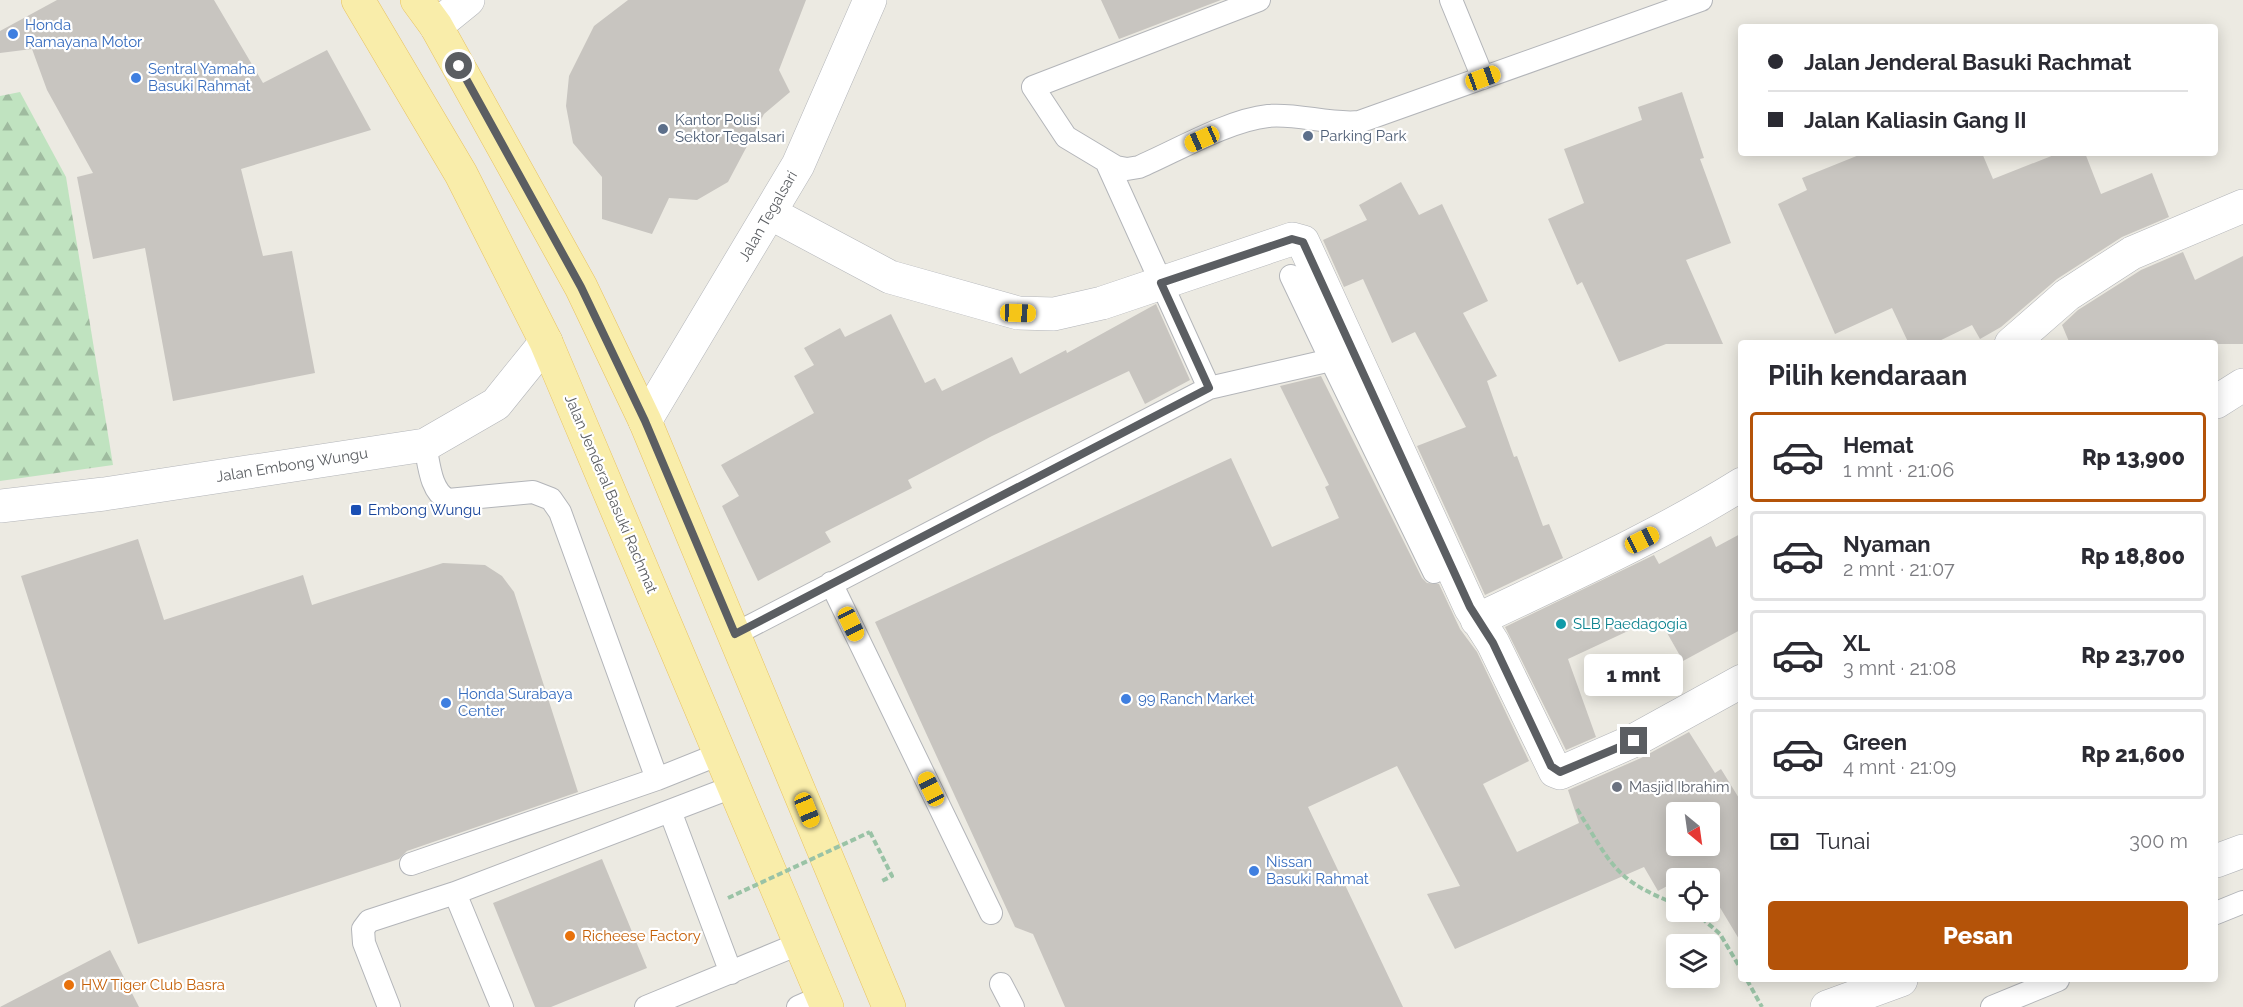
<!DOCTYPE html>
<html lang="id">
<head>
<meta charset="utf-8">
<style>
	:root { --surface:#fff; --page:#f2f2f3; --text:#2b2b33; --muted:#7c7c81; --line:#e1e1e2; --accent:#b45309 }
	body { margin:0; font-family:Raleway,sans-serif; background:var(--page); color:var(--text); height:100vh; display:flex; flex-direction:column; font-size:22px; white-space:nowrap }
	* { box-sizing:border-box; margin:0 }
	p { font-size:20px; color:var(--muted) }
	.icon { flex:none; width:33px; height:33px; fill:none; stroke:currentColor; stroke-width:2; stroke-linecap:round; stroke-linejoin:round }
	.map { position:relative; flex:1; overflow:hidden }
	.side { position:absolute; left:1738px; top:340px; width:480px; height:642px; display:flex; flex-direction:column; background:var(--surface); border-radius:6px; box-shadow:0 3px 15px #0003 }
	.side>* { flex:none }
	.top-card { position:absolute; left:1738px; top:24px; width:480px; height:132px; border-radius:6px; box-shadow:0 3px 15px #0003; display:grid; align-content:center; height:132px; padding:0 30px; background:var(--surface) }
	.needle { width:39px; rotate:151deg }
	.controls { position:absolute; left:1666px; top:802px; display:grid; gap:12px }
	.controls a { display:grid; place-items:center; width:54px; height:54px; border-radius:6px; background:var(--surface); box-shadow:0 3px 15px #0003; font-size:30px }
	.end { position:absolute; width:27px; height:27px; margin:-14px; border:8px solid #5b5e62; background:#fff; box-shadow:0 0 0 3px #fff }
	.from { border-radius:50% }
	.bubble { position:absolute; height:42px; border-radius:6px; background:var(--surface); box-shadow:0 3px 15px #0003; font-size:20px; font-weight:800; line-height:42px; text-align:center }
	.car { position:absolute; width:18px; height:36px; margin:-18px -9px; border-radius:8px; box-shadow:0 0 4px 2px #0007; background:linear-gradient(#f5c518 24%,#345 0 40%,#f5c518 0 76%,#345 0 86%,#f5c518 0) }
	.top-card b { display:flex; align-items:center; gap:21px; height:57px; font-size:22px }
	.top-card b+b { border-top:2px solid var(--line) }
	.top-card i { width:15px; height:15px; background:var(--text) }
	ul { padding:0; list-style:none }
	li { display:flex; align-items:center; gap:18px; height:90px; margin:0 12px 9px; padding:0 18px; border:3px solid var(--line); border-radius:6px }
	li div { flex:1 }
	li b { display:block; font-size:22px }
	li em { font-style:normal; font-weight:800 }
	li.active { border-color:var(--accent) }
	li>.icon { width:54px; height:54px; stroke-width:1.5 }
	h2 { padding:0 30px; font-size:27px; line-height:72px }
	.pay { display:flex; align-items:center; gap:15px; height:66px; padding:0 30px; font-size:22px }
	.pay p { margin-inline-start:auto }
	.action { display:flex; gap:12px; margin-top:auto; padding:12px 30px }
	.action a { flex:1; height:69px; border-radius:6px; background:var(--accent); color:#fff; font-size:24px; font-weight:800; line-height:69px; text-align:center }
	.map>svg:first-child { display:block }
	.forest { fill:url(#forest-firs) }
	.building { fill:#c8c5c0; fill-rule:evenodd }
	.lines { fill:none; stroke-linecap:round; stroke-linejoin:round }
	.service-casing { stroke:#b3b5b9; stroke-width:24 }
	.minor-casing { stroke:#b3b5b9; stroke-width:34 }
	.tertiary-casing { stroke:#b3b5b9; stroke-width:34 }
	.primary-casing { stroke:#e8c260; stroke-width:34 }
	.path { stroke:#9ac3a6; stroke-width:4; stroke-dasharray:6 3; stroke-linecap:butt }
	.service { stroke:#fff; stroke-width:22 }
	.minor { stroke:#fff; stroke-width:33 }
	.tertiary { stroke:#fff; stroke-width:33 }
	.primary { stroke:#f9edaa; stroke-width:33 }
	.path-bridge { stroke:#9ac3a6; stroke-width:4; stroke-dasharray:6 3; stroke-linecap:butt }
	.route { stroke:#5b5e62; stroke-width:8 }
	.shop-dot { fill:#3f7fe0; stroke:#fff; stroke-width:2 }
	.service-dot { fill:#5c6f8a; stroke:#fff; stroke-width:2 }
	.transit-dot { fill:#1a4fb4; stroke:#fff; stroke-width:2 }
	.culture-dot { fill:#0f9aa8; stroke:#fff; stroke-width:2 }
	.worship-dot { fill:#6b7280; stroke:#fff; stroke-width:2 }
	.food-dot { fill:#e8710a; stroke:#fff; stroke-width:2 }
	.labels { text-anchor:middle; stroke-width:4.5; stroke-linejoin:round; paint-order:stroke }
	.shop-label { font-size:15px; fill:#366cbe; stroke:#fff; text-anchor:start }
	.service-label { font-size:15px; fill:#4e5e75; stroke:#fff; text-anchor:start }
	.street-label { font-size:15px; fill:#5b5e62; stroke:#fff }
	.transit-label { font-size:15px; fill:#164399; stroke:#fff; text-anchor:start }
	.culture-label { font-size:15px; fill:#0d838f; stroke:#fff; text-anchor:start }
	.worship-label { font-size:15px; fill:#5b616d; stroke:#fff; text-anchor:start }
	.food-label { font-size:15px; fill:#c56008; stroke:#fff; text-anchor:start }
</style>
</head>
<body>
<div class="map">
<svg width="2243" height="1007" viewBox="0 0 2243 1007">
	<defs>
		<pattern id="forest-firs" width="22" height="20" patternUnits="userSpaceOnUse" patternTransform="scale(1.5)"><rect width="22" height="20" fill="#c0e3c0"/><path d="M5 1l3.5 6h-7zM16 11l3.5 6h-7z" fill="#9fbb9f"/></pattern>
	</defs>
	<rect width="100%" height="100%" fill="#eceae2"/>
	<path class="forest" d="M20,92L66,177L113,465L0,481V96Z"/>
	<path class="building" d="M57,0H214L263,83L327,50L371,130L241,169L263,256L292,251L315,373L173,401L145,248L93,259L77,177L93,173L47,90L32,49L0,53V31Z
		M628,0H806L779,70L790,92L764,114L728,182L697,200L669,198L652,234L602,219V177L573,143L566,106L569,76L594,26Z
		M1101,0H1221L1119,39Z
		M1682,92L1704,158L1700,159L1731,243L1686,260L1723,344H1666L1619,362L1582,282L1577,285L1548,219L1584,203L1564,149L1642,120L1638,107Z
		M1864,153H1982L1993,179L2059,153H2085L2101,194L2152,173L2169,217L2122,237L2057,279L2001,327L1980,339L1972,325L1933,344H1909L1892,308L1835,334L1778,204L1807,190L1802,178Z
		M1401,182L1419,215L1442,204L1488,301L1463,313L1497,376L1487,381L1514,457L1517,456L1543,526L1549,524L1563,558L1485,595L1417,446L1466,427L1415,332L1392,343L1363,279L1344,287L1323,240L1367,220L1359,205Z
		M2183,252L2195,280L2243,256V344H2070L2062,325L2078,310L2141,270Z
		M1156,304L1190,380L1145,404L1129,371L992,436L908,480L912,488L825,532L831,542L758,581L722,506L739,496L721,465L814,413L794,376L814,365L804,348L840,328L845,337L891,314L925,383L935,378L942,391L1012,357L1020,374L1066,350L1067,353Z
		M1321,376L1422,578L1427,583L1439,584L1460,629L1477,652L1529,761L1483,784L1517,852L1579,823L1568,790L1641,758L1689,732L1715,773L1721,769L1742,803V944L1710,891V879H1703L1697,870L1658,891L1644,867L1455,949L1427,894L1460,886L1397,766L1308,807L1403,1007H1065L1033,934L1015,927L875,622L1231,458L1272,547L1339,518L1325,487L1329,485L1280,386ZM1677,813H1710V846H1677Z
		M1742,533V629L1683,661L1658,617L1568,659L1596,737L1566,750L1505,627L1654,555L1659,564L1711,536L1716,547Z
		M138,539L164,620L303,575L312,605L443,563L485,565L502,576L514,592L578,792L407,851L399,859L138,944L21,576Z
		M602,859L647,968L551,1007H535L493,903Z
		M110,950L139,1007H0Z"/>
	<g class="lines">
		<defs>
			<path id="service" d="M1259,0L1033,87L1066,137L1116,167L1127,169L1139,167C1176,151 1229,120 1268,116C1298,113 1328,125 1359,122L1701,0
				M1451,0L1483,78
				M1106,161L1209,388
				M1291,276L1331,360
				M425,445C429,463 430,491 448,500L533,492L551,499L560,512L657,779L722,753
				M831,583L991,913
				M735,634L1209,388L1331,360L1434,572
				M670,811L731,973
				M411,864L657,779
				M2216,913L2243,902
				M1001,984L1013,1007
				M389,1007L364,943L363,929L369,921L455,893
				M502,1007L455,893L735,786
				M646,1007L801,943
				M798,1007L823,996
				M1992,1007L2058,980"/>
			<path id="minor" d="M770,213L890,277L1018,313L1054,314L1102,303L1292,239L1303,242L1470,607L1493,643L1555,771L1560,773L1633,741L1742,681
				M2011,344L2067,295L2132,253L2243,206
				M2216,402L2243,385
				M1477,620C1567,577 1657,537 1742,484
				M2216,861L2243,851
				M1827,1007L1901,980"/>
			<path id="tertiary" d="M436,26L468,0
				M645,421L798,165L870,0
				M0,506L104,494L425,445L496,404L546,342"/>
			<path id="primary" d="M358,0L461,174L546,342L827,1007
				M417,0L436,26L581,287L645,421L889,1007"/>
		</defs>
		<use href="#service" class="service-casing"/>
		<use href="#minor" class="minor-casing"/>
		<use href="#tertiary" class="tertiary-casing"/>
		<use href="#primary" class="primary-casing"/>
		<path class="path" d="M1577,809C1611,863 1614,881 1677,904
			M870,832L892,876L882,881
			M1695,912L1720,934L1742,971
			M1747,980L1762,1007"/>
		<use href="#service" class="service"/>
		<use href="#minor" class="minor"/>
		<use href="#tertiary" class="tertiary"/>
		<use href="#primary" class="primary"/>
		<path class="path-bridge" d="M728,898L870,832"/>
	</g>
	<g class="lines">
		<path class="route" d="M459,66L581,287L645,421L735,634L1209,388L1161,283L1292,239L1303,242L1470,607L1493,643L1551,766L1560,772L1634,741"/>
	</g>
	<g class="shop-dot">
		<circle cx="13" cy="34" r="6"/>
		<circle cx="136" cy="78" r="6"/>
		<circle cx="1126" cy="699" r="6"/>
		<circle cx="446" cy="703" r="6"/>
		<circle cx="1254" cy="871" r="6"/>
	</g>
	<g class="service-dot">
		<circle cx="663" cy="129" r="6"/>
		<circle cx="1308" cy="136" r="6"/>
	</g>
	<rect class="transit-dot" x="350" y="504" width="12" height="12" rx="3"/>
	<circle class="culture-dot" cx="1561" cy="624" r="6"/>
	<circle class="worship-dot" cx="1617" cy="787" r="6"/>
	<g class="food-dot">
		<circle cx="570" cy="936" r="6"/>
		<circle cx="69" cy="985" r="6"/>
	</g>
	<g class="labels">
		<g class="shop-label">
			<text x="25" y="30">Honda<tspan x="25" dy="17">Ramayana Motor</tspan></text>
			<text x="148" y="74">Sentral Yamaha<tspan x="148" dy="17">Basuki Rahmat</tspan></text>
			<text x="458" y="699">Honda Surabaya<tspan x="458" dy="17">Center</tspan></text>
			<text x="1138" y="704">99 Ranch Market</text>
			<text x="1266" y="867">Nissan<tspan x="1266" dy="17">Basuki Rahmat</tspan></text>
		</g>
		<g class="service-label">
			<text x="675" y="125">Kantor Polisi<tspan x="675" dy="17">Sektor Tegalsari</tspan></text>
			<text x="1320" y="141">Parking Park</text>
		</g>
		<g class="street-label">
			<text transform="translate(768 216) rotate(-60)" y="5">Jalan Tegalsari</text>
			<text transform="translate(292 465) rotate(-9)" y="5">Jalan Embong Wungu</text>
			<text transform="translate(611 494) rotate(67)" y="5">Jalan Jenderal Basuki Rachmat</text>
		</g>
		<g class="transit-label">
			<text x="368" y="515">Embong Wungu</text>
		</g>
		<g class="culture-label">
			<text x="1573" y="629">SLB Paedagogia</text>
		</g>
		<g class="worship-label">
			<text x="1629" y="792">Masjid Ibrahim</text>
		</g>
		<g class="food-label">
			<text x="582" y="941">Richeese Factory</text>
			<text x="81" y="990">HW Tiger Club Basra</text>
		</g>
	</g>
</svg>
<div class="controls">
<a><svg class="needle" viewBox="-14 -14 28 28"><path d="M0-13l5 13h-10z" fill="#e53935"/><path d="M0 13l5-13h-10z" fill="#7c7c81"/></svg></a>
<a><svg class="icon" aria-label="locate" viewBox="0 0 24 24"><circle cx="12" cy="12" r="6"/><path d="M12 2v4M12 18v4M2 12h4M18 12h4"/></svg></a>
<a><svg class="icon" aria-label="layers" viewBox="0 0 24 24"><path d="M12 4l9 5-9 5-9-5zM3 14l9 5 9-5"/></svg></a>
</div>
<i class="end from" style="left:459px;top:66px"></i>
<i class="end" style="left:1634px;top:741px"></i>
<div class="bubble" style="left:1584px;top:654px;width:99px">1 mnt</div>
<i class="car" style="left:1483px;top:78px;rotate:70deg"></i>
<i class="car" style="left:1202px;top:139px;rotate:246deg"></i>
<i class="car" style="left:1018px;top:313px;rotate:92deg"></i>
<i class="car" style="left:1642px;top:540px;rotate:63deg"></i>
<i class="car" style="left:851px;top:624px;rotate:154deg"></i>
<i class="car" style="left:931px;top:789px;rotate:334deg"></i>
<i class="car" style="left:807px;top:810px;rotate:158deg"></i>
<div class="top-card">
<b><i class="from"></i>Jalan Jenderal Basuki Rachmat</b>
<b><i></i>Jalan Kaliasin Gang II</b>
</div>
<section class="side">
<h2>Pilih kendaraan</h2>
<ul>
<li class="active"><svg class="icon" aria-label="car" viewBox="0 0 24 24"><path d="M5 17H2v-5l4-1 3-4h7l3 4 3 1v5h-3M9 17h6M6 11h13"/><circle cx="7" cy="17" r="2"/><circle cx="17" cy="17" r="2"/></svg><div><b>Hemat</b><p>1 mnt · 21:06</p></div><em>Rp 13,900</em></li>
<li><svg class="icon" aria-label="car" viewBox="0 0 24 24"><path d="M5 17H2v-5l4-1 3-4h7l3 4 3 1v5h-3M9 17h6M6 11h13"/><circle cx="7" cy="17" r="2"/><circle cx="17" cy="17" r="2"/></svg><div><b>Nyaman</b><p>2 mnt · 21:07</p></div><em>Rp 18,800</em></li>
<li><svg class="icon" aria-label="car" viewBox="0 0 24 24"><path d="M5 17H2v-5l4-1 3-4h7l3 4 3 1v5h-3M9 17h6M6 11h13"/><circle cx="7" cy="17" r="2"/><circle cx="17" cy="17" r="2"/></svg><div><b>XL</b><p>3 mnt · 21:08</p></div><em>Rp 23,700</em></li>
<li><svg class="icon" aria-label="car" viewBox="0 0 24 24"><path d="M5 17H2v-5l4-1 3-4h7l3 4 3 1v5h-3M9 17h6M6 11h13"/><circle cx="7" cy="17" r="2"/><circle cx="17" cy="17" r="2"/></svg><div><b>Green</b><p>4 mnt · 21:09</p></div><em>Rp 21,600</em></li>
</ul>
<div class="pay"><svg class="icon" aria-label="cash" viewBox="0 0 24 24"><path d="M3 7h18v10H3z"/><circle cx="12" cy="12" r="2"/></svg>Tunai<p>300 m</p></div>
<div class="action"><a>Pesan</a></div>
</section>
</div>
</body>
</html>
